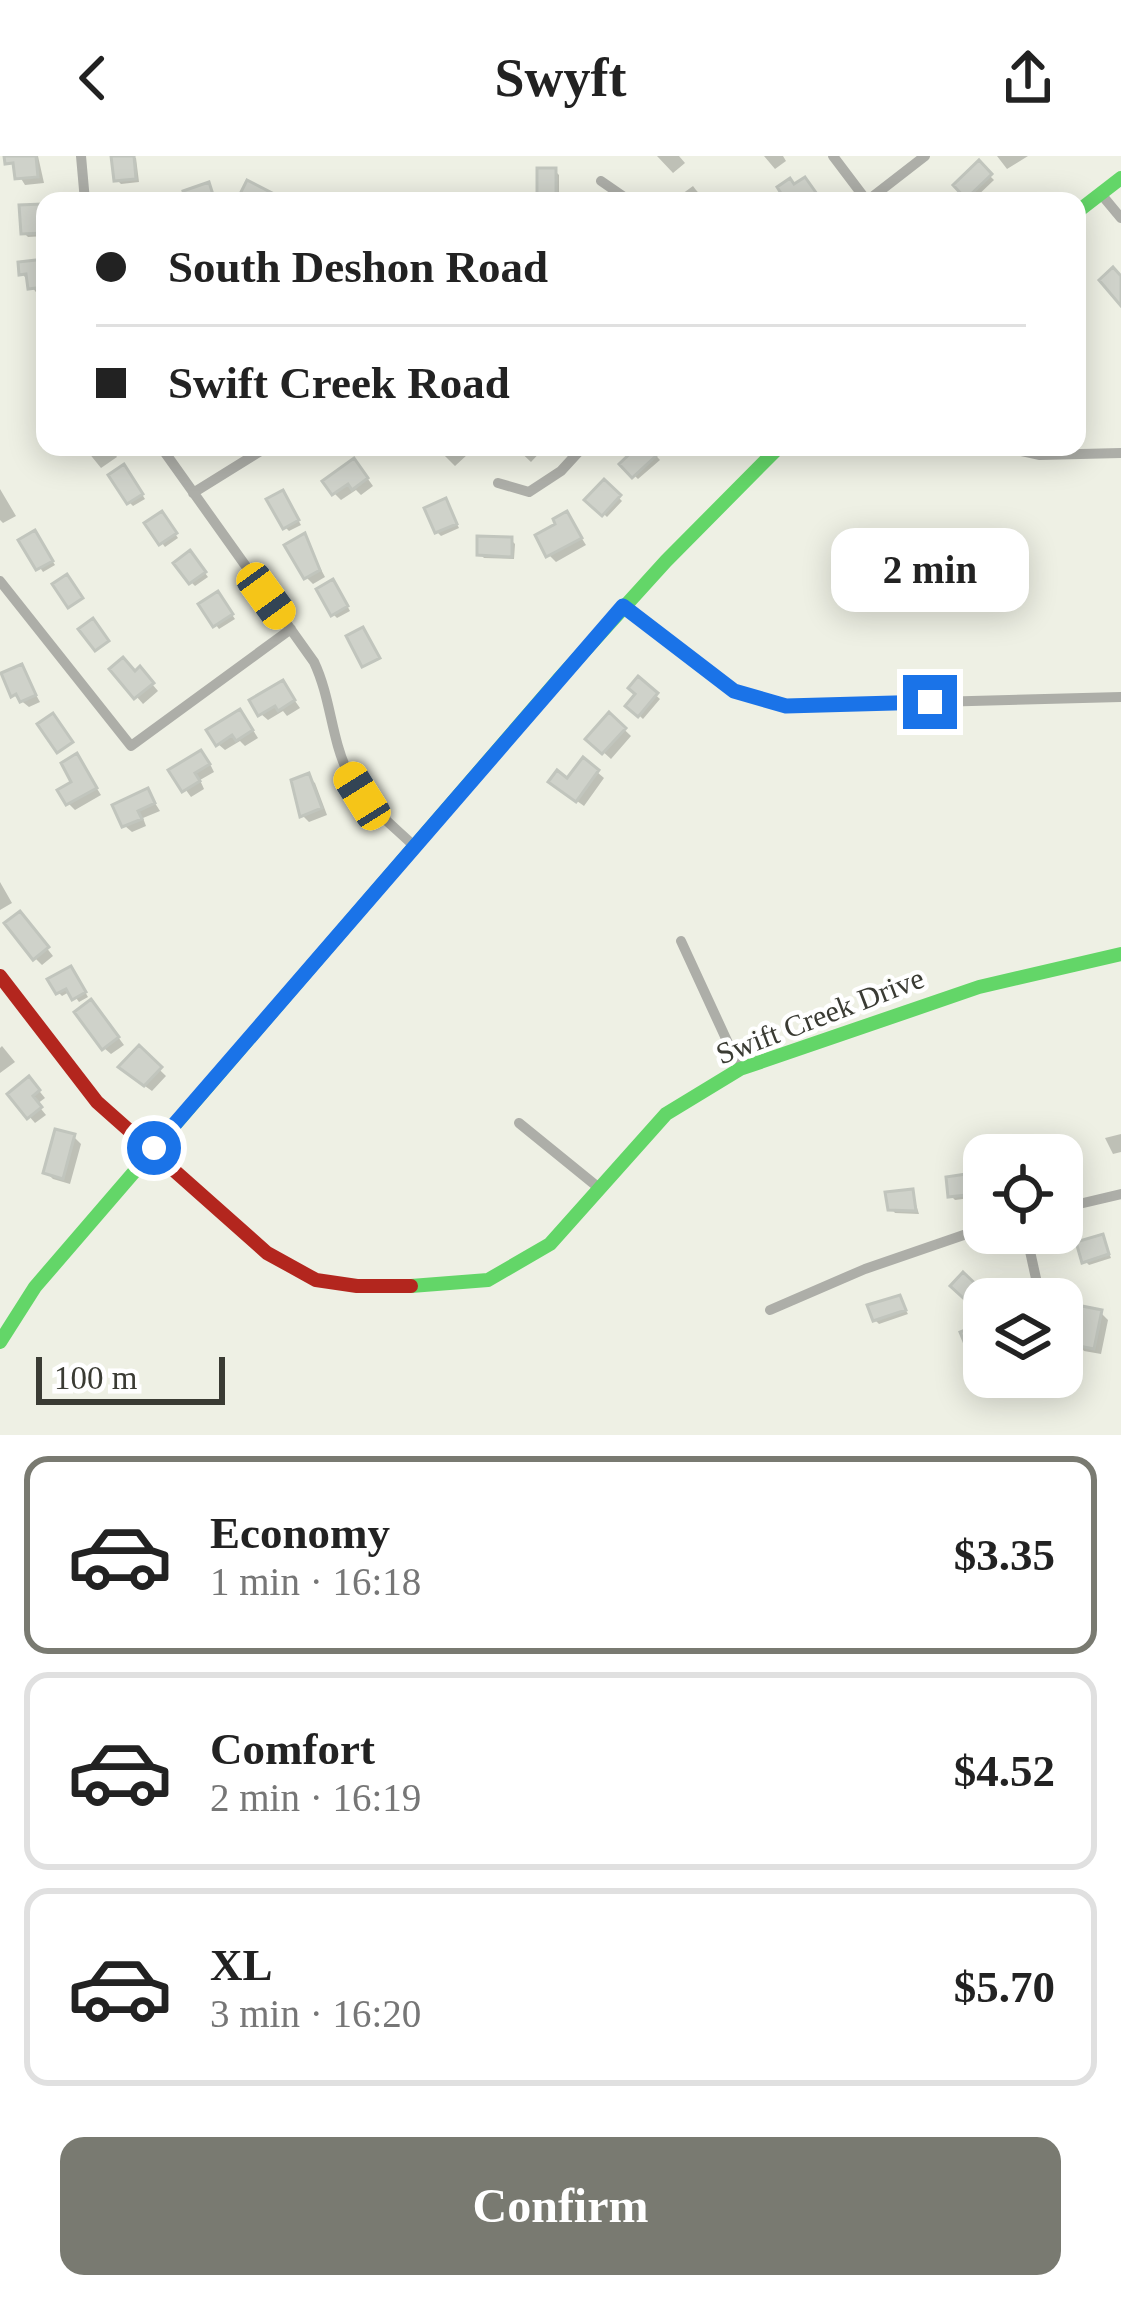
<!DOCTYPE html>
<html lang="en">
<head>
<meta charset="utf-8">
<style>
	:root { --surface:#fff; --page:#f6f6f6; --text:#222; --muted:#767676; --line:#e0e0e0; --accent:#797a71 }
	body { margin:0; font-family:"Times New Roman",serif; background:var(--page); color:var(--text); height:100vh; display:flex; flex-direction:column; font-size:45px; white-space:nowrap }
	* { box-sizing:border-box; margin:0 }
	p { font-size:39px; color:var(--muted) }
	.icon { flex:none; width:66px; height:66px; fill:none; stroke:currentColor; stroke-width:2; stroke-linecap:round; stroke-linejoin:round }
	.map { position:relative; height:1279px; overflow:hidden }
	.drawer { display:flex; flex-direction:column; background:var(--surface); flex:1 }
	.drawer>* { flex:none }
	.top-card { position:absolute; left:36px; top:36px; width:1050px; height:264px; border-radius:24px; box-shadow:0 6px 30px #0003; display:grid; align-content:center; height:264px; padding:0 60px; background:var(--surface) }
	.buttons { position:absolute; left:963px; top:978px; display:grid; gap:24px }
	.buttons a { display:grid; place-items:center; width:120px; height:120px; border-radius:24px; background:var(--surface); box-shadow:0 6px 30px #0003; font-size:60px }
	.scale { position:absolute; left:36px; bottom:30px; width:189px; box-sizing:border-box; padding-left:12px; border:6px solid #3a3b33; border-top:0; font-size:33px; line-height:42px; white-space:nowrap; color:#3a3b33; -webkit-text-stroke:9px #fff; paint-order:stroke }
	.end { position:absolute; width:54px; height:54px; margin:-27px; border:15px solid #1a73e8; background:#fff; box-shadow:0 0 0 6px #fff }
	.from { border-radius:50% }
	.bubble { position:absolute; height:84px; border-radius:24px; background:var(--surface); box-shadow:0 6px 30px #0003; font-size:39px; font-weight:700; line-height:84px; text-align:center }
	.car { position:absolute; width:36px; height:72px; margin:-36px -18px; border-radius:15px; box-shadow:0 0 9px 3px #0007; background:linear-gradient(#f5c518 24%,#345 0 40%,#f5c518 0 76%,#345 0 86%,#f5c518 0) }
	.top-card b { display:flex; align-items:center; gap:42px; height:114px; font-size:45px }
	.top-card b+b { border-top:3px solid var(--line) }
	.top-card i { width:30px; height:30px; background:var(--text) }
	ul { padding:21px 0 0; list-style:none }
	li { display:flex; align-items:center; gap:36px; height:198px; margin:0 24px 18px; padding:0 36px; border:6px solid var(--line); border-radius:24px }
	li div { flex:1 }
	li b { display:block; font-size:45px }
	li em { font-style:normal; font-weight:700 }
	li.selected { border-color:var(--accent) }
	li>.icon { width:108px; height:108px; stroke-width:1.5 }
	.primary-button { display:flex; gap:24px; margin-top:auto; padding:24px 60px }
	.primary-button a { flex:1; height:138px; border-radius:24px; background:var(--accent); color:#fff; font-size:48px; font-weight:700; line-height:138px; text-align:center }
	header { display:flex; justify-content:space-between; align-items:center; height:156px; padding:0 60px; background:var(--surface); font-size:54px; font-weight:700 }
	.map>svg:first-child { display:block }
	.shadow { fill:#0003 }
	.building { fill:#cfd2ca; stroke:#c1c5bd; stroke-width:3 }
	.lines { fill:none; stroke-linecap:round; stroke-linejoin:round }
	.street { stroke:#adaea8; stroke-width:10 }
	.fast { stroke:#63d668; stroke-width:14 }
	.jam { stroke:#b3261e; stroke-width:14 }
	.route { stroke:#1a73e8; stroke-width:15 }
	.labels { text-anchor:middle; stroke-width:9; stroke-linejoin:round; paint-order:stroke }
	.street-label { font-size:30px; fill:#3a3b33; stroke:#fff }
</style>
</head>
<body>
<header><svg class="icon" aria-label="back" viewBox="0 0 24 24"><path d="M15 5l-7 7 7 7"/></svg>Swyft<svg class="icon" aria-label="share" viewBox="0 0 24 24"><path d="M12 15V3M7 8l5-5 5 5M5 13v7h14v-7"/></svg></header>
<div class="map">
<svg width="1121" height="1279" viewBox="0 0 1121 1279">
	<rect width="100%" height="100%" fill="#eef0e4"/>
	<path class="shadow" d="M7,0H38L44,27L25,29Z
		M115,0L136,2L139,26L121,28L117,24Z
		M657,0H679L685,7L673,17Z
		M764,0H783L786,5L775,13Z
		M997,0H1028L1007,13Z
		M979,9L994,24L972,45L957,29Z
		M555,15L559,19V45H540Z
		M693,30L696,34L706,45H687L682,38Z
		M41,51L45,55V80L28,81L24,77Z
		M45,106V138L38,139L22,117Z
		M45,159V194L36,161Z
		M84,291H110L117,301L101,312Z
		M445,291H461L468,298L455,310L440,295Z
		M515,291H545L531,306Z
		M642,291H648L660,304L638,323L623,308Z
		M360,312L373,330L361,339L356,334L341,344L334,337Z
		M128,316L145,343L133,350L129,346Z
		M604,327L622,345L607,361L589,344Z
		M0,333L16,360L3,367L0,364Z
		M286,342L301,369L289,375L285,371Z
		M446,346L459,372L441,380L437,376Z
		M567,359L586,389L556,406L549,399Z
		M165,363L178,382L165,391L162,387Z
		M304,381L325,421L313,428L306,421Z
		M38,382L55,409L43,416L22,385Z
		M511,384L515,388L514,403L484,402L480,398Z
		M194,402L208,421L195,430L191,426Z
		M337,431L350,455L337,462L333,458Z
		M221,443L235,463L219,473L216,469Z
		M21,512L40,546L29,551L14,539Z
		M113,513L135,518L140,514L158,535L143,548Z
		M639,524L660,543L643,563L629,550L639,538Z
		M283,528L300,552L287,560L283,555L268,564L261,558Z
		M610,560L631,580L611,603L589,583Z
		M246,563L258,582L245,590L240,585L225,594L218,588Z
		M77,601L101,639L75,654L68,647L76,627Z
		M208,604L214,616L200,624L204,633L191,641L172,615Z
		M597,616L604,622L584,650L559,632Z
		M308,621L315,627L327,659L309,666L302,659Z
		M148,636L160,655L143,662L146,670L132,676L125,670Z
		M0,726L12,747L0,754Z
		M26,766L53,800L42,809L35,802Z
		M75,818L88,841L79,846L71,835L62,840L58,836Z
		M98,854L124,889L111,898L104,892Z
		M2,890L15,906L0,917V892Z
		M139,894L166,920L152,935L128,918Z
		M36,931L45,942L37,948L46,959L35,967L11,939Z
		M1121,978V996L1113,998L1105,982Z
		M74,981L81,988L70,1028L53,1023L46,1016Z
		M1070,994L1079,1016L1069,1019L1062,1014V999H1050Z
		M972,1020L978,1041L955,1044L951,1040Z
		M912,1036L919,1058L895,1057L891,1052Z
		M1102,1081L1111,1102L1089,1109L1085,1105Z
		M899,1142L908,1158L879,1168L875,1164Z
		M1101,1157L1108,1164L1101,1198L1084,1195L1078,1188Z
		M1029,1221H1057V1229L1033,1230Z"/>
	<path class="building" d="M4,0H36L38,21L15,23L13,7L5,8Z
		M111,0H134L136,23L114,25Z
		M979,4L992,18L966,43L953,29Z
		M537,12H556V45H537Z
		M805,21L817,38L806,45H779L777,42L782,39L777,31L790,22L794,28Z
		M247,24L272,37L268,45L237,44Z
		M209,26L215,45H186L183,35Z
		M42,48L44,77L21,78L19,49Z
		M45,103V131L28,133L26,118L19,119L18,106Z
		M1113,111L1121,120V150L1099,124Z
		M637,291H651L658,298L632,322L619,308Z
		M354,302L368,322L352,334L348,328L332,339L322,325Z
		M124,308L143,338L127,348L108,319Z
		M604,323L621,339L602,360L584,344Z
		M283,334L299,364L283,373L266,343Z
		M446,342L457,368L435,377L424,352Z
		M162,355L177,377L159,389L144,367Z
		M567,355L582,382L546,401L535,379L555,368L553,363Z
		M35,374L53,405L36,414L18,384Z
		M305,377L320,414L304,423L284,389Z
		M477,380L512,381V401L477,399Z
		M190,394L206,416L189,428L173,407Z
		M67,418L83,442L68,452L52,428Z
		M333,423L348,450L331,460L316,433Z
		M218,435L233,458L213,471L198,448Z
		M93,462L109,485L95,495L78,473Z
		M363,471L380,502L362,511L346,480Z
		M123,501L135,515L140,510L154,527L134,543L109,513Z
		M22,508L36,539L20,546L16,538L11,541L1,517Z
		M638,520L658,537L638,561L625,550L635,538L628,532Z
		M283,524L295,544L278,555L275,550L258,560L249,544Z
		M240,553L253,574L236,585L232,579L216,590L206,574Z
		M609,556L626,572L602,598L585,583Z
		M53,557L73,586L57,597L37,568Z
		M201,594L210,608L195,617L200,625L182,636L168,614Z
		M77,597L97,632L66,649L57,634L71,626L61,607Z
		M583,601L599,614L576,646L548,626L557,614L567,622Z
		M309,617L322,652L300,661L291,624Z
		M148,632L155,647L138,655L142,663L122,671L112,649Z
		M20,755L49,791L33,804L4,767Z
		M71,810L86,836L72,844L66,833L56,838L47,823Z
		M91,843L119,881L102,894L74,856Z
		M139,889L162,911L144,930L118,911Z
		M29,920L40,934L33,940L42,951L27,963L7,938Z
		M55,973L75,978L63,1023L43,1017Z
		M973,1017L976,1038L948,1041L946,1021Z
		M913,1033L916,1055L888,1054L885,1036Z
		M1103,1078L1109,1098L1082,1107L1076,1086Z
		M963,1116L982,1134L970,1148L950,1130Z
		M900,1139L906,1154L873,1165L867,1149Z
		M1082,1150L1102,1154L1094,1193L1074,1189Z
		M975,1170L979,1181L984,1179V1195L970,1200L960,1176Z"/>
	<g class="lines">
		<path class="street" d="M81,0L85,45
			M833,0L867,45L925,0
			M601,25L630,45
			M1101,38L1121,62
			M161,291L314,506C331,542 331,582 348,617C362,646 390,667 413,689
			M1003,291L1040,299L1121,297
			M498,327L529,336L561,315L583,291
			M193,337L267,291
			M0,425L131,590L291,473
			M623,450L734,534L786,550L1121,541
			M681,785L740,913
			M519,967L599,1032
			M1062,1052L1121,1038
			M1026,1077L1037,1127L1034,1143
			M770,1154L865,1113L984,1072"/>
		<path class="fast" d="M1077,56L1121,22
			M411,1130L488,1124L550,1088L666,958L740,913L979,831L1121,798
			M0,1186L35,1131L558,524L666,405L779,291"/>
		<path class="jam" d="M0,820L97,946L267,1097L316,1124L357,1130H411"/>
	</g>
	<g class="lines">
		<path class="route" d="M154,992L623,450L734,535L786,550L930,546"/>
	</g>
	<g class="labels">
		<g class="street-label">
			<text transform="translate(820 860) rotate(-21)" y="10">Swift Creek Drive</text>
		</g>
	</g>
</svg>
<div class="buttons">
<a><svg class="icon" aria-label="locate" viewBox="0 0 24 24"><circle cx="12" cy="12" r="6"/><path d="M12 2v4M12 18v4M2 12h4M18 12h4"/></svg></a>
<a><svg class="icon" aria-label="layers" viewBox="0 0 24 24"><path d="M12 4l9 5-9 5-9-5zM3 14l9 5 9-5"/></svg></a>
</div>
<div class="scale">100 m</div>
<i class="end from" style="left:154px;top:992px"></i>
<i class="end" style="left:930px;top:546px"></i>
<div class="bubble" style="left:831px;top:372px;width:198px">2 min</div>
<i class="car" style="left:266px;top:440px;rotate:144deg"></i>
<i class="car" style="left:362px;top:640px;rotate:328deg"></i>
<div class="top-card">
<b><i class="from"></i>South Deshon Road</b>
<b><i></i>Swift Creek Road</b>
</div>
</div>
<section class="drawer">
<ul>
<li class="selected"><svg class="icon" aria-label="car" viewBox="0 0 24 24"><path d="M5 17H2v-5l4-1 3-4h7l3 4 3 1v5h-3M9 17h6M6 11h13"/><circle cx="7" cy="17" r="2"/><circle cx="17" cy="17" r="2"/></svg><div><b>Economy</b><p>1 min · 16:18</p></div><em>$3.35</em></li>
<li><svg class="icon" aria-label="car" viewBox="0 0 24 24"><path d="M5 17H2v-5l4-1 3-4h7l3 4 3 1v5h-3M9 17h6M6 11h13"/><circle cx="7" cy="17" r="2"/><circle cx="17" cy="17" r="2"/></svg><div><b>Comfort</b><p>2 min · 16:19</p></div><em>$4.52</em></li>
<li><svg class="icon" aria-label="car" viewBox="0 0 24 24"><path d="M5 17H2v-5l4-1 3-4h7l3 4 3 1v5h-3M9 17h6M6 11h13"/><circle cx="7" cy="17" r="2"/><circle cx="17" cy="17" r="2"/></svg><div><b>XL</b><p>3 min · 16:20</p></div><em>$5.70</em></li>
</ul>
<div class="primary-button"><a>Confirm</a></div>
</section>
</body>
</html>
